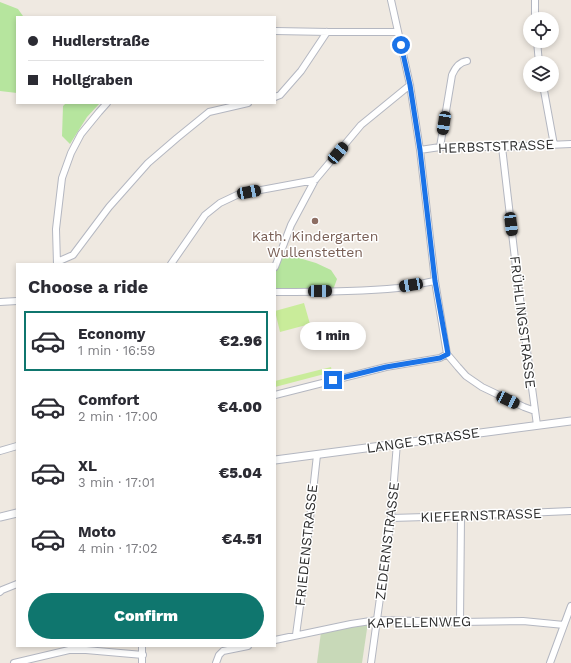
<!DOCTYPE html>
<html lang="en">
<head>
<meta charset="utf-8">
<style>
	:root { --surface:#fff; --page:#f2f2f3; --text:#2b2b33; --muted:#7c7c81; --line:#e1e1e2; --accent:#0f766e }
	body { margin:0; font-family:"Work Sans",sans-serif; background:var(--page); color:var(--text); height:100vh; display:flex; flex-direction:column; font-size:15px; white-space:nowrap }
	* { box-sizing:border-box; margin:0 }
	p { font-size:13px; color:var(--muted) }
	.icon { flex:none; width:22px; height:22px; fill:none; stroke:currentColor; stroke-width:2; stroke-linecap:round; stroke-linejoin:round }
	.map { position:relative; flex:1; overflow:hidden }
	.panel { position:absolute; left:16px; top:263px; width:260px; height:384px; display:flex; flex-direction:column; background:var(--surface); border-radius:0px; box-shadow:0 2px 6px #0003 }
	.panel>* { flex:none }
	.hud { position:absolute; left:16px; top:16px; width:260px; height:88px; border-radius:0px; box-shadow:0 2px 6px #0003; display:grid; align-content:center; height:88px; padding:0 12px; background:var(--surface) }
	.tools { position:absolute; left:523px; top:12px; display:grid; gap:8px }
	.tools a { display:grid; place-items:center; width:36px; height:36px; border-radius:50%; background:var(--surface); box-shadow:0 2px 6px #0003; font-size:20px }
	.end { position:absolute; width:18px; height:18px; margin:-9px; border:5px solid #1a73e8; background:#fff; box-shadow:0 0 0 2px #fff }
	.from { border-radius:50% }
	.bubble { position:absolute; height:28px; border-radius:14px; background:var(--surface); box-shadow:0 2px 6px #0003; font-size:13px; font-weight:800; line-height:28px; text-align:center }
	.car { position:absolute; width:12px; height:24px; margin:-12px -6px; border-radius:5px; box-shadow:0 0 3px 1px #0007; background:linear-gradient(#222 24%,#8ab4d8 0 40%,#222 0 76%,#8ab4d8 0 86%,#222 0) }
	.hud b { display:flex; align-items:center; gap:14px; height:38px; font-size:15px }
	.hud b+b { border-top:1px solid var(--line) }
	.hud i { width:10px; height:10px; background:var(--text) }
	ul { padding:0; list-style:none }
	li { display:flex; align-items:center; gap:12px; height:60px; margin:0 8px 6px; padding:0 4px; border:2px solid transparent; border-radius:0px }
	li div { flex:1 }
	li b { display:block; font-size:15px }
	li em { font-style:normal; font-weight:800 }
	li.selected { border-color:var(--accent) }
	li>.icon { width:36px; height:36px; stroke-width:1.5 }
	h2 { padding:0 12px; font-size:18px; line-height:48px }
	.action { display:flex; gap:8px; margin-top:auto; padding:8px 12px }
	.action a { flex:1; height:46px; border-radius:24px; background:var(--accent); color:#fff; font-size:16px; font-weight:800; line-height:46px; text-align:center }
	.map>svg:first-child { display:block }
	.green { fill:#b6e59e }
	.cemetery { fill:#c8d9b8 }
	.pitch { fill:#c9ec9a }
	.lines { fill:none; stroke-linecap:round; stroke-linejoin:round }
	.minor-casing { stroke:#b4b7c1; stroke-width:8 }
	.tertiary-casing { stroke:#b4b7c1; stroke-width:9 }
	.minor { stroke:#fff; stroke-width:6 }
	.tertiary { stroke:#fff; stroke-width:7 }
	.route { stroke:#1a73e8; stroke-width:5 }
	.education-dot { fill:#8d6e63; stroke:#fff; stroke-width:1.5 }
	.labels { text-anchor:middle; stroke-width:3; stroke-linejoin:round; paint-order:stroke }
	.street-label { font-size:14px; fill:#2e2e2e; stroke:#fff }
	.education-label { font-size:14px; fill:#785e54; stroke:#fff }
</style>
</head>
<body>
<div class="map">
<svg width="571" height="663" viewBox="0 0 571 663">
	<rect width="100%" height="100%" fill="#efe9e1"/>
	<path class="green" d="M0,2L18,9L23,16L55,17H17V93L0,91Z
		M66,103H100L87,117L70,144L62,136L63,106Z
		M282,253L316,263L331,270L337,279L333,290L275,291V270Z"/>
	<path class="cemetery" d="M368,622L362,663H317L321,632Z"/>
	<path class="pitch" d="M304,303L310,324L280,332L275,311Z
		M331,367L332,372L275,387V381Z"/>
	<g class="lines">
		<defs>
			<path id="minor" d="M391,0L410,85L420,150L435,281L447,354L458,367L466,376L482,387L524,407L535,411
				M535,19V0
				M275,31L329,32H398
				M537,41L539,63
				M543,85L554,145
				M275,97L280,95L301,71L327,32
				M440,147L452,75C455,68 459,62 467,61
				M502,147L517,276L537,425
				M420,150L440,147H502L571,144
				M57,262L73,255L109,207L148,163L177,138L209,112L248,103
				M57,264L56,229L62,178L71,153L81,134L99,112L107,103
				M171,264L205,215L220,203L239,194L315,180
				M275,267L291,225L315,180L361,125L410,85
				M275,292C316,292 358,292 398,288C411,286 423,283 435,281
				M0,302L17,301
				M275,395L386,367L440,358L447,354
				M0,451L17,446
				M391,518L461,516L571,511
				M0,592L2,590L17,584
				M460,622L461,516
				M296,635L302,591L317,455
				M275,640L351,624L377,620L460,622L523,621L564,625
				M14,663L69,650H86L143,655
				M142,663V646
				M216,663L219,655L223,651L248,646
				M371,663L391,518L397,443
				M550,663L571,606"/>
			<path id="tertiary" d="M275,460L571,421
				M0,517L17,513"/>
		</defs>
		<use href="#minor" class="minor-casing"/>
		<use href="#tertiary" class="tertiary-casing"/>
		<use href="#minor" class="minor"/>
		<use href="#tertiary" class="tertiary"/>
	</g>
	<g class="lines">
		<path class="route" d="M333,380L386,367L440,358L448,354L435,281L420,150L410,85L401,45"/>
	</g>
	<circle class="education-dot" cx="315" cy="221" r="4"/>
	<g class="labels">
		<g class="street-label">
			<text transform="translate(496 146) rotate(-2)" y="5">HERBSTSTRASSE</text>
			<text transform="translate(523 322) rotate(83)" y="5">FRÜHLINGSTRASSE</text>
			<text transform="translate(423 440) rotate(-8)" y="5">LANGE STRASSE</text>
			<text transform="translate(481 515) rotate(-2)" y="5">KIEFERNSTRASSE</text>
			<text transform="translate(387 541) rotate(-83)" y="5">ZEDERNSTRASSE</text>
			<text transform="translate(306 545) rotate(-84)" y="5">FRIEDENSTRASSE</text>
			<text transform="translate(419 622) rotate(-1)" y="5">KAPELLENWEG</text>
		</g>
		<g class="education-label">
			<text x="315" y="241">Kath. Kindergarten<tspan x="315" dy="16">Wullenstetten</tspan></text>
		</g>
	</g>
</svg>
<div class="tools">
<a><svg class="icon" aria-label="locate" viewBox="0 0 24 24"><circle cx="12" cy="12" r="6"/><path d="M12 2v4M12 18v4M2 12h4M18 12h4"/></svg></a>
<a><svg class="icon" aria-label="layers" viewBox="0 0 24 24"><path d="M12 4l9 5-9 5-9-5zM3 14l9 5 9-5"/></svg></a>
</div>
<i class="end from" style="left:401px;top:45px"></i>
<i class="end" style="left:333px;top:380px"></i>
<div class="bubble" style="left:300px;top:322px;width:66px">1 min</div>
<i class="car" style="left:444px;top:123px;rotate:189deg"></i>
<i class="car" style="left:338px;top:153px;rotate:40deg"></i>
<i class="car" style="left:249px;top:192px;rotate:79deg"></i>
<i class="car" style="left:511px;top:224px;rotate:173deg"></i>
<i class="car" style="left:411px;top:285px;rotate:260deg"></i>
<i class="car" style="left:320px;top:291px;rotate:89deg"></i>
<i class="car" style="left:508px;top:400px;rotate:115deg"></i>
<div class="hud">
<b><i class="from"></i>Hudlerstraße</b>
<b><i></i>Hollgraben</b>
</div>
<section class="panel">
<h2>Choose a ride</h2>
<ul>
<li class="selected"><svg class="icon" aria-label="car" viewBox="0 0 24 24"><path d="M5 17H2v-5l4-1 3-4h7l3 4 3 1v5h-3M9 17h6M6 11h13"/><circle cx="7" cy="17" r="2"/><circle cx="17" cy="17" r="2"/></svg><div><b>Economy</b><p>1 min · 16:59</p></div><em>€2.96</em></li>
<li><svg class="icon" aria-label="car" viewBox="0 0 24 24"><path d="M5 17H2v-5l4-1 3-4h7l3 4 3 1v5h-3M9 17h6M6 11h13"/><circle cx="7" cy="17" r="2"/><circle cx="17" cy="17" r="2"/></svg><div><b>Comfort</b><p>2 min · 17:00</p></div><em>€4.00</em></li>
<li><svg class="icon" aria-label="car" viewBox="0 0 24 24"><path d="M5 17H2v-5l4-1 3-4h7l3 4 3 1v5h-3M9 17h6M6 11h13"/><circle cx="7" cy="17" r="2"/><circle cx="17" cy="17" r="2"/></svg><div><b>XL</b><p>3 min · 17:01</p></div><em>€5.04</em></li>
<li><svg class="icon" aria-label="car" viewBox="0 0 24 24"><path d="M5 17H2v-5l4-1 3-4h7l3 4 3 1v5h-3M9 17h6M6 11h13"/><circle cx="7" cy="17" r="2"/><circle cx="17" cy="17" r="2"/></svg><div><b>Moto</b><p>4 min · 17:02</p></div><em>€4.51</em></li>
</ul>
<div class="action"><a>Confirm</a></div>
</section>
</div>
</body>
</html>
